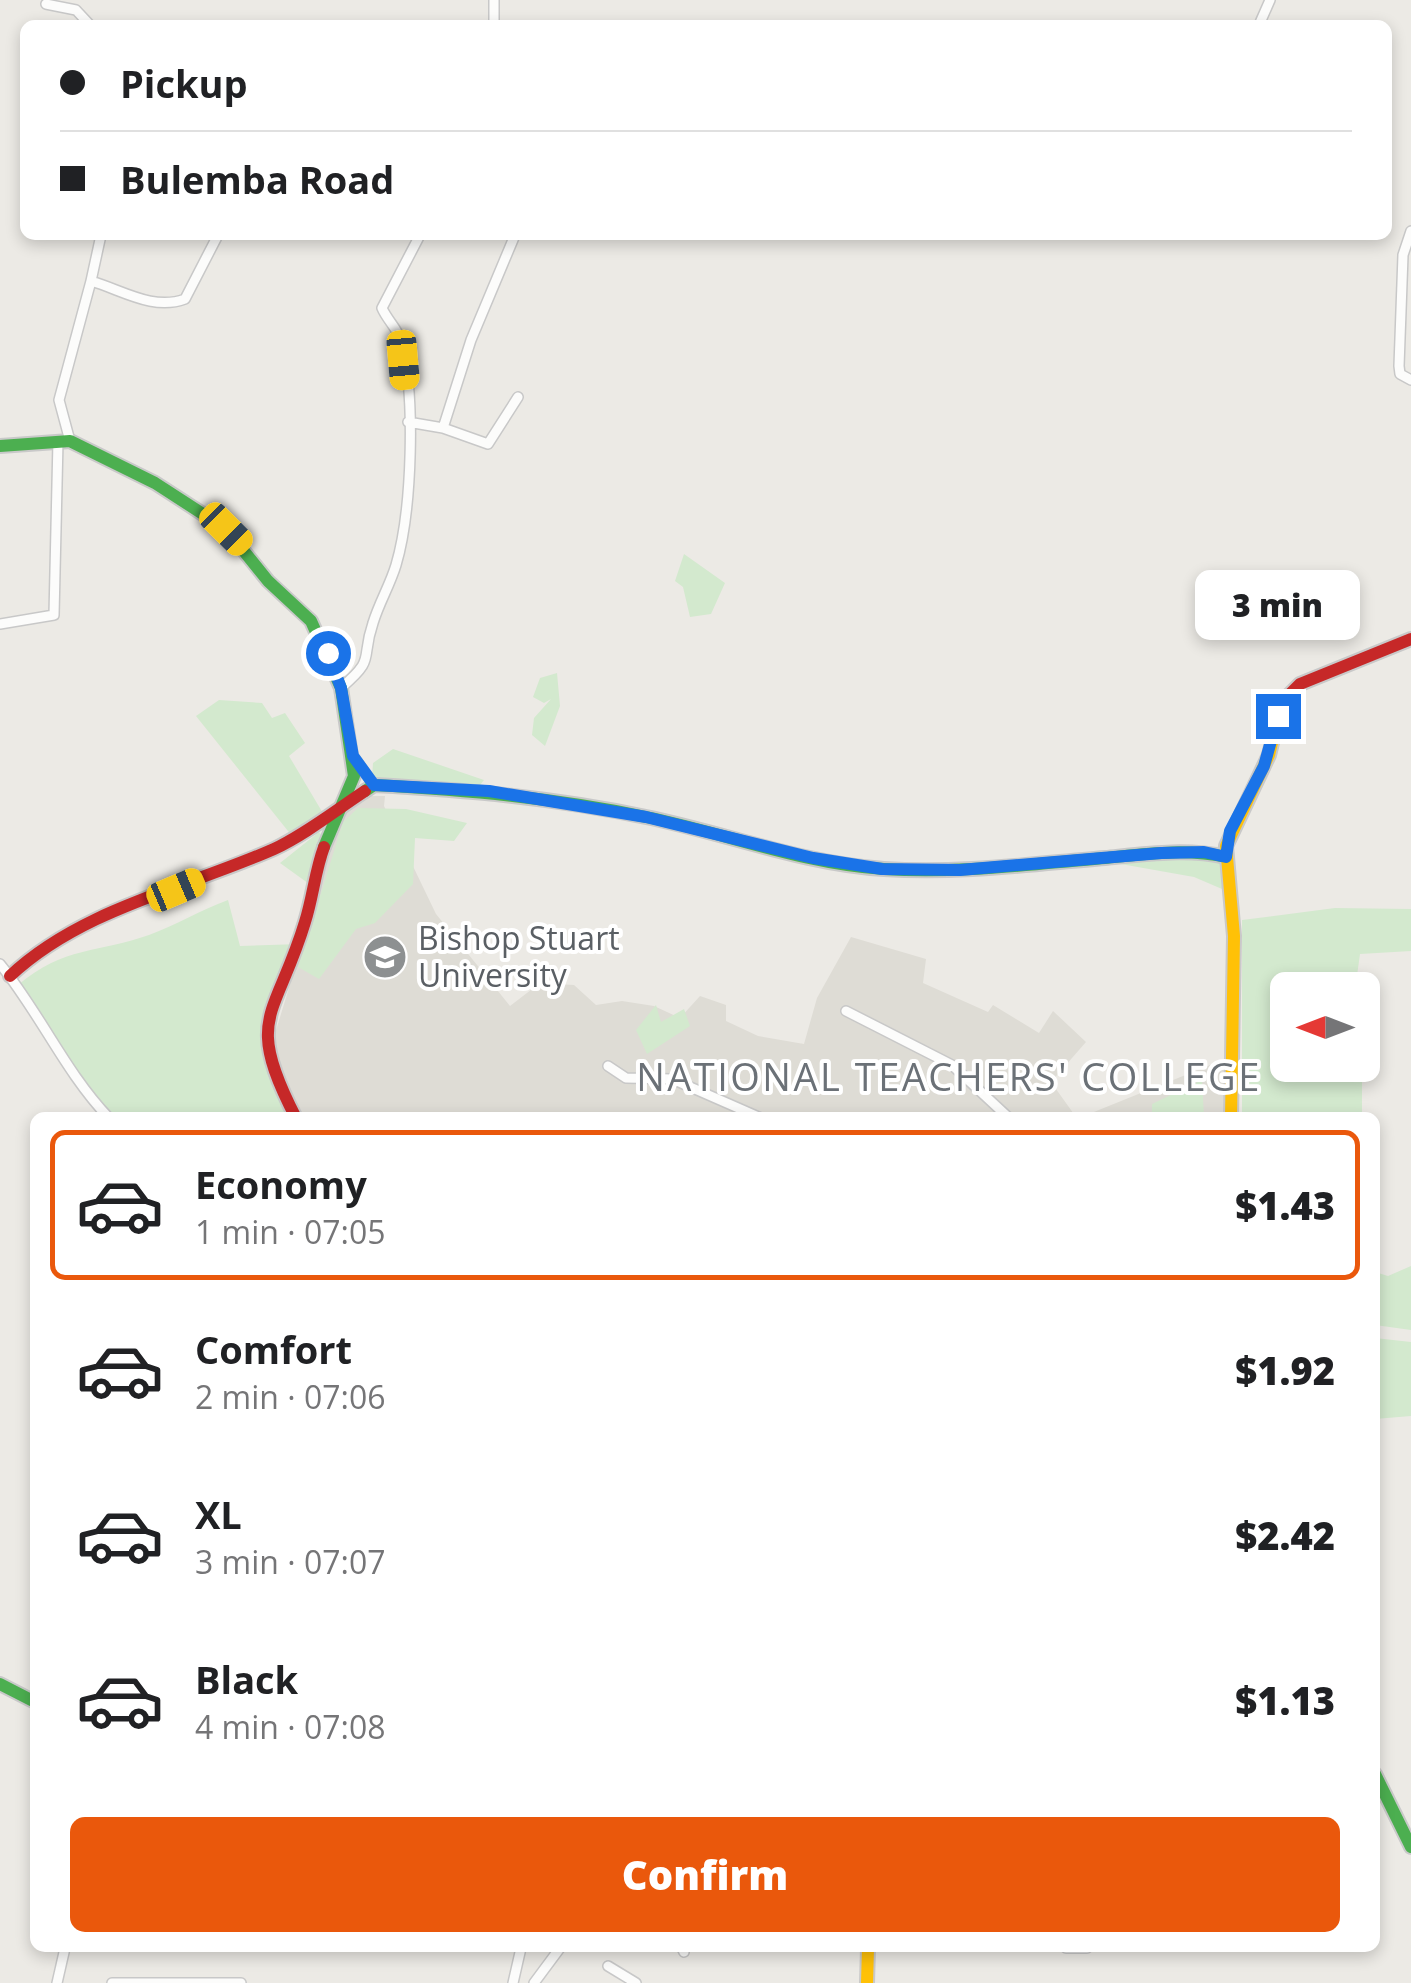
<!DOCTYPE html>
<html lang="en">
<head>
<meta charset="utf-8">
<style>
	:root { --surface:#fff; --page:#f6f6f6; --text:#202124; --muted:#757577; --line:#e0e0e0; --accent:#ea580c }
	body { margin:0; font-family:"Open Sans",sans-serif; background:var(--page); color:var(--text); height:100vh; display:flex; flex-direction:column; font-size:38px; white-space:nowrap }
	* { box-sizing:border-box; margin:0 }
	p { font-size:32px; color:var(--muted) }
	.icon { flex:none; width:55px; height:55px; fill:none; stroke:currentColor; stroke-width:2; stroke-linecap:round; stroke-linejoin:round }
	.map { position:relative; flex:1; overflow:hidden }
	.sheet { position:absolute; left:30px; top:1112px; width:1350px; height:840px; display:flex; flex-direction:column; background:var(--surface); border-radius:15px; box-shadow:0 5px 15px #0003 }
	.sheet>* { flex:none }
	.banner { position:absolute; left:20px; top:20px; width:1372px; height:220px; border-radius:15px; box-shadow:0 5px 15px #0003; display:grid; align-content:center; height:220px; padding:0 40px; background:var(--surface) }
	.needle { width:65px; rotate:270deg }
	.fabs { position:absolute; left:1270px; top:972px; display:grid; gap:20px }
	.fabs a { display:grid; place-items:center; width:110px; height:110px; border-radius:15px; background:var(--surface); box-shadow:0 5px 15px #0003; font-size:50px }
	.end { position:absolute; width:45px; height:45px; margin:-22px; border:12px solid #1a73e8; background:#fff; box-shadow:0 0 0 5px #fff }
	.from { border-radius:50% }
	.bubble { position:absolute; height:70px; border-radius:15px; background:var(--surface); box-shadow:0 5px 15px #0003; font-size:32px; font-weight:800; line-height:70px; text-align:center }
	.car { position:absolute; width:30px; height:60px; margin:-30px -15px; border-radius:12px; box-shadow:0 0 8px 2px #0007; background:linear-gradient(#f5c518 24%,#345 0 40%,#f5c518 0 76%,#345 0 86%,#f5c518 0) }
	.banner b { display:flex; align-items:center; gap:35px; height:95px; font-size:38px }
	.banner b+b { border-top:2px solid var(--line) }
	.banner i { width:25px; height:25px; background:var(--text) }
	ul { padding:18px 0 0; list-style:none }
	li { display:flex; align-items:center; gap:30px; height:150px; margin:0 20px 15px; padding:0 20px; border:5px solid transparent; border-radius:15px }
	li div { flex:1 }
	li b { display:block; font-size:38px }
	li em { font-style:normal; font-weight:800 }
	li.on { border-color:var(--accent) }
	li>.icon { width:90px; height:90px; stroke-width:1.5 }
	.cta { display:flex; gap:20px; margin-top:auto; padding:20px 40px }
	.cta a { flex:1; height:115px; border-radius:15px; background:var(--accent); color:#fff; font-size:40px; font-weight:800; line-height:115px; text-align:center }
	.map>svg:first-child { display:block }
	.education { fill:#dedcd5 }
	.green { fill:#d3e9ce }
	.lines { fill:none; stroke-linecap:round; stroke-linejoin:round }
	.street-casing { stroke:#c8c8c8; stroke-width:12 }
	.fast-casing { stroke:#c9c9c9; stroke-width:16 }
	.slow-casing { stroke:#c9c9c9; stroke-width:16 }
	.jam-casing { stroke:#c9c9c9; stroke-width:16 }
	.street { stroke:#fcfcfb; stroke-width:9 }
	.fast { stroke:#4caf50; stroke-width:12 }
	.slow { stroke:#ffc107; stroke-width:12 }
	.jam { stroke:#c62828; stroke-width:12 }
	.route { stroke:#1a73e8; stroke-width:12 }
	.labels { text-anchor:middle; stroke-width:8; stroke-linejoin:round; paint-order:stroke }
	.poi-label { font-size:32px; fill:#5a5f64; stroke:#fff; text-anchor:start }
	.quarter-label { font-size:38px; letter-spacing:2.5px; fill:#6b7177; stroke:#fff }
</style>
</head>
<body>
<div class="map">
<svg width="1411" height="1983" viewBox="0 0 1411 1983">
	<rect width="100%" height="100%" fill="#eceae5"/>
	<path class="education" d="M368,796H385L384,806L436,914L510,1006L540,983L574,985L596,1005L622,1001L654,1006L680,1018L700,996L726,1005V1021L758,1036L804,1044L817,998L851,937L926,959L923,983L988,1012L993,1005L1039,1033L1053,1011L1086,1042L1051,1082L1076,1117L299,1118L275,1062L273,1040L338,828L346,810Z
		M1235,1055L1230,1117L1079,1118Z"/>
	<path class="green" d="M684,554L725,583L711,614L690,617L683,587L675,581Z
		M557,673L560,706L545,746L532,735L534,718L551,699L544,703L533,697L540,678Z
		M219,700L262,703L272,718L285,713L305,743L289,756L327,820L296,841L196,716Z
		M393,749L484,780L476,790L379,789L372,778L373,763Z
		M358,808L406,809L467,823L454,841L415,838L413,884L375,923L356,929L319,979L298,967L343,822Z
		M319,832L324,838L312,886L280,863Z
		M1223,846L1229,892L1194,877L1104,861Z
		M228,900L240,946L300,944C272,1010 253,1049 287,1117H104L18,985C64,946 98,953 149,935C176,925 201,910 228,900Z
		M1335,908L1411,909V951L1360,954L1355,990H1288V1065H1362V1117H1242V920Z
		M656,1005L661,1022L684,1009L690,1026L647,1054L636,1030Z
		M1202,1080L1204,1117H1152V1104Z
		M1411,1266V1330L1375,1325V1272L1388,1276Z
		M1375,1338L1411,1342V1416L1375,1419Z"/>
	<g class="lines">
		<defs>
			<path id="street" d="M46,4L76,10L90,25
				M494,25V0
				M1259,25L1270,0
				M1411,231L1403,255L1399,366L1400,374L1411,380
				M91,281L101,235
				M408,422L443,428L471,340L515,235
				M443,428L488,444L518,397
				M70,441L59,400L91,281C122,290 153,311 185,299L218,235
				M0,624L54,615L58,441
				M341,688C377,657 360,661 373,623C379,603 390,585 396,565C412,511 416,396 401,341C398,329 387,320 382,308L420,235
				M353,756L374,785
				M0,964C40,1013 65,1072 109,1118
				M846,1011L952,1065L1009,1118
				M608,1066L626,1078L672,1079L761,1118
				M682,1948L684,1952
				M1066,1948H1087
				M608,1966L636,1983
				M57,1983L65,1948
				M112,1983H241
				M513,1983L521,1948
				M534,1983L560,1948"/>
			<path id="fast" d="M0,446L70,441L155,483L226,529L268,581L311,621L341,688L354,776L324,847
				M365,791L374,785C466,790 556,798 646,817C725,833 803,864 884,869C958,874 1032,864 1105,858C1145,854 1186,848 1226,857
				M0,1684L35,1702
				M1375,1774L1411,1847"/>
			<path id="slow" d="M1231,1118L1234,936L1226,846L1269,755L1282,702
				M867,1983L868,1948"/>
			<path id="jam" d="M1282,702L1300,684L1411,639
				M10,976C81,909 186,888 274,849C306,834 336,810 365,791
				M296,1118C243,1016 276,1018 305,922C313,897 315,871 324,847"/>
		</defs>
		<use href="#street" class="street-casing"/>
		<use href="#fast" class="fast-casing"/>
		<use href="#slow" class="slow-casing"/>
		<use href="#jam" class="jam-casing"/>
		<use href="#street" class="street"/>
		<use href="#fast" class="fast"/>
		<use href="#slow" class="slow"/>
		<use href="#jam" class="jam"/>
	</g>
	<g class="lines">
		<path class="route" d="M328,653L341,688L353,756L374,785L489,791L646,817L813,858L882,869L960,870L1161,853L1204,852L1226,857L1230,831L1264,766L1278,716"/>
	</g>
	<defs>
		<symbol id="university-disc" viewBox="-11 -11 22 22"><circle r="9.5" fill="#8d9091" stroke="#fff"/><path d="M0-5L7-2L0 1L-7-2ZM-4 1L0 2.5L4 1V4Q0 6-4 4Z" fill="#fff"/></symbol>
	</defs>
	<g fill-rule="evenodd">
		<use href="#university-disc" x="360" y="932" width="50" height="50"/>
	</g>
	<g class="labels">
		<g class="poi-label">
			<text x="418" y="950">Bishop Stuart<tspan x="418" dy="37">University</tspan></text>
		</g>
		<g class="quarter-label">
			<text x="949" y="1091">NATIONAL TEACHERS' COLLEGE</text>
		</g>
	</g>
</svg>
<div class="fabs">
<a><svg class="needle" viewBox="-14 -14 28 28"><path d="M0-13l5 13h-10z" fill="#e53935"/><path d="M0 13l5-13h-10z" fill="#757577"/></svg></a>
</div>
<i class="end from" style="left:328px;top:653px"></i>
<i class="end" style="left:1278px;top:716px"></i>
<div class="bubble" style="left:1195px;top:570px;width:165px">3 min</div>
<i class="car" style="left:403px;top:360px;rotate:175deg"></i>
<i class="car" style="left:226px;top:529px;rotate:135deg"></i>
<i class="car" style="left:176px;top:890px;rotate:67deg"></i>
<div class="banner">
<b><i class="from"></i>Pickup</b>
<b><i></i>Bulemba Road</b>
</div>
<section class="sheet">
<ul>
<li class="on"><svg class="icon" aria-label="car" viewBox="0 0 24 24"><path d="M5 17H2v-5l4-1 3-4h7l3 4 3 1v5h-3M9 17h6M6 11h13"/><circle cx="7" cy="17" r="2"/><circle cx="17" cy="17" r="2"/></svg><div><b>Economy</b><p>1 min · 07:05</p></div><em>$1.43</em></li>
<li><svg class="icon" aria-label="car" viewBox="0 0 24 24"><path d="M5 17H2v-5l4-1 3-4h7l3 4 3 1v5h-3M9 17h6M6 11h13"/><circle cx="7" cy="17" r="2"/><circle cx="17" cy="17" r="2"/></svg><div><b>Comfort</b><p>2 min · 07:06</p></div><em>$1.92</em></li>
<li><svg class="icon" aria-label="car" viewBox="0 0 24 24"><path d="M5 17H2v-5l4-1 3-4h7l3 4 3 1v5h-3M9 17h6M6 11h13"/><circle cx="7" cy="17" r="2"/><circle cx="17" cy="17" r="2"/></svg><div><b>XL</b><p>3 min · 07:07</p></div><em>$2.42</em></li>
<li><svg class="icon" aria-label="car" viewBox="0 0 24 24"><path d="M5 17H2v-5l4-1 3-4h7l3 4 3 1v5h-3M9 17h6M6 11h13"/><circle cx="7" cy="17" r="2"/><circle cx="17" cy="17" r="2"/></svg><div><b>Black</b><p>4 min · 07:08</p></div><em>$1.13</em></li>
</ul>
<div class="cta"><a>Confirm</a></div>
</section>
</div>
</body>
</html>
